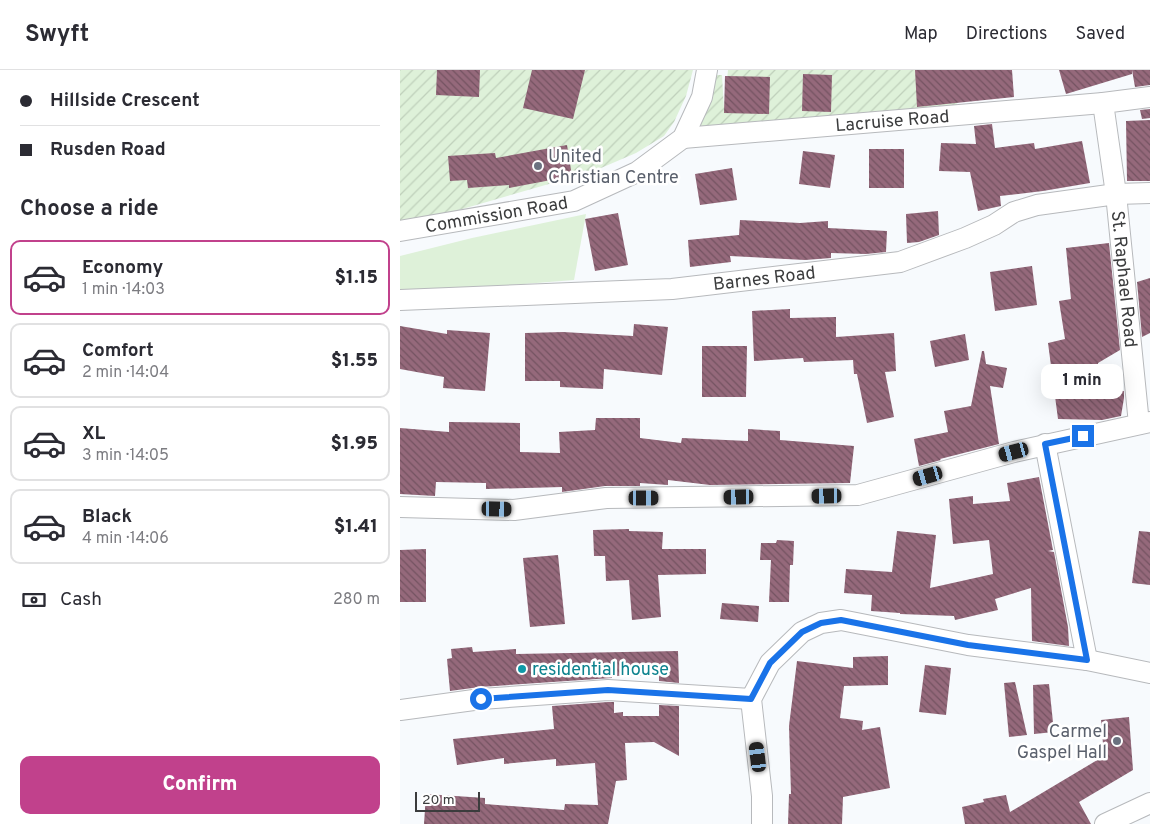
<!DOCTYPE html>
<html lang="en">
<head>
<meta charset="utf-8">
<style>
	:root { --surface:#fff; --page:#f2f2f3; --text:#2b2b33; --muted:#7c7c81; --line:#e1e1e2; --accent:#c1418c }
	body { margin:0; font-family:Overpass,sans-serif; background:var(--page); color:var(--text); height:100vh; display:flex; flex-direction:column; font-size:19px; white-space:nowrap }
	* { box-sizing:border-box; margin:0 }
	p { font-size:16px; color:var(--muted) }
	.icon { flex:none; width:28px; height:28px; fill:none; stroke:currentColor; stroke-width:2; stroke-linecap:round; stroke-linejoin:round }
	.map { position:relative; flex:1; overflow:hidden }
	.details { display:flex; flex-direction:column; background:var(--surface); width:400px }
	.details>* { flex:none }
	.banner { display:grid; align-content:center; height:110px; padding:0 20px; background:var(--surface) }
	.scale { position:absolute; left:15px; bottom:12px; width:65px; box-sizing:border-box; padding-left:5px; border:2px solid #3b3c3d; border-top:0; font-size:14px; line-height:18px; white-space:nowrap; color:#3b3c3d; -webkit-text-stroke:4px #fff; paint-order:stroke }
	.end { position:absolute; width:22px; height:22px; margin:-11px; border:6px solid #1a73e8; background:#fff; box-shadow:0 0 0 2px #fff }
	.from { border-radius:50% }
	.bubble { position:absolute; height:35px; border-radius:10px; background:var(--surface); box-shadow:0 5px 20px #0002; font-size:16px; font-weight:800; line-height:35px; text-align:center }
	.car { position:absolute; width:15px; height:30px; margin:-15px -8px; border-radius:6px; box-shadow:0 0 4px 1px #0007; background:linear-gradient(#222 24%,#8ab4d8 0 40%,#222 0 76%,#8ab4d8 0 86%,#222 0) }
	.banner b { display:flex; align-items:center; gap:18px; height:48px; font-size:19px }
	.banner b+b { border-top:1px solid var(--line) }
	.banner i { width:12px; height:12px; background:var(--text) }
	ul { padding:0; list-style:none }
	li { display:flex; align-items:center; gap:15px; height:75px; margin:0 10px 8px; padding:0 10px; border:2px solid var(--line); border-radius:10px }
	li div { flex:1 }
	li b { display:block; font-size:19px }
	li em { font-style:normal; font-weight:800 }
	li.selected { border-color:var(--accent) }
	li>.icon { width:45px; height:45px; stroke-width:1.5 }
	h2 { padding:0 20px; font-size:22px; line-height:60px }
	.pay { display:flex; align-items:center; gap:12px; height:55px; padding:0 20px; font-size:19px }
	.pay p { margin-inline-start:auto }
	.action { display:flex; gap:10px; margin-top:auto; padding:10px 20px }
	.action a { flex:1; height:58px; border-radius:10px; background:var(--accent); color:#fff; font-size:20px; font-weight:800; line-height:58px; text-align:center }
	header { display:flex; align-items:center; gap:30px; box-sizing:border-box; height:70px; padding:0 25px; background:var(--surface); border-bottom:1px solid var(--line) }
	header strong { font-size:24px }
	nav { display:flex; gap:28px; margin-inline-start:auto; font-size:18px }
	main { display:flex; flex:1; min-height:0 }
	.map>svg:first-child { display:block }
	.green { fill:#def1d9 }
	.garden { fill:url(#garden-furrows) }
	.building { fill:url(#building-back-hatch) }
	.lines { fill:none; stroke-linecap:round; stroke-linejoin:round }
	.street-casing { stroke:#b7b9bc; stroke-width:22 }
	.street { stroke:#fff; stroke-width:20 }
	.route { stroke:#1a73e8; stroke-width:6 }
	.worship-dot { fill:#6b7280; stroke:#fff; stroke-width:2 }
	.culture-dot { fill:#0f9aa8; stroke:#fff; stroke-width:2 }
	.labels { text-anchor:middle; stroke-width:5; stroke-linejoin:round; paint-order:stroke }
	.street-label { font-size:18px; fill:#3b3c3d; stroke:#fff }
	.worship-label { font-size:18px; fill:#5b616d; stroke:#fff; text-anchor:start }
	.culture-label { font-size:18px; fill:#0d838f; stroke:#fff; text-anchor:start }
</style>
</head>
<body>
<header>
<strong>Swyft</strong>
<nav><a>Map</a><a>Directions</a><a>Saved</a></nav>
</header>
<main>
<section class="details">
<div class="banner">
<b><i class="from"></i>Hillside Crescent</b>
<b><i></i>Rusden Road</b>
</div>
<h2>Choose a ride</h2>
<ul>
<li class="selected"><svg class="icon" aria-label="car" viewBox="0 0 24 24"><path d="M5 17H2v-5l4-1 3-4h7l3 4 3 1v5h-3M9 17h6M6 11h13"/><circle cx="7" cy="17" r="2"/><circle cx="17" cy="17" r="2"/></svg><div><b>Economy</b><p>1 min · 14:03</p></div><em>$1.15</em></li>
<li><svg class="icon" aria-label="car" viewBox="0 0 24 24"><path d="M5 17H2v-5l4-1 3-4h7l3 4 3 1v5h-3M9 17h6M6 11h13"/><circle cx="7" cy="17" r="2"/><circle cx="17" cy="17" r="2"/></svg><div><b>Comfort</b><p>2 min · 14:04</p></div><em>$1.55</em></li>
<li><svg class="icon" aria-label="car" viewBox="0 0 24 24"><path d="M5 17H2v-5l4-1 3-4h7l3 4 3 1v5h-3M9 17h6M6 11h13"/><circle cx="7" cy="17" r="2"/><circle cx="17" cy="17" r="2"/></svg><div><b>XL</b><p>3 min · 14:05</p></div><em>$1.95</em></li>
<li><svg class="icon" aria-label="car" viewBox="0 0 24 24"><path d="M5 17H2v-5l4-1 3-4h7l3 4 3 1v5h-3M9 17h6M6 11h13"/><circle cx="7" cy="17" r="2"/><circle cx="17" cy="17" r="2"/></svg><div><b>Black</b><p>4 min · 14:06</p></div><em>$1.41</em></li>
</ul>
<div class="pay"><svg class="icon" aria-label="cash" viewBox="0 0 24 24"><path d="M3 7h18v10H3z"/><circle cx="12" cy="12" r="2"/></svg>Cash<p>280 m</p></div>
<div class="action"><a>Confirm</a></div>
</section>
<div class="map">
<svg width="750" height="754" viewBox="0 0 750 754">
	<defs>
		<pattern id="garden-furrows" width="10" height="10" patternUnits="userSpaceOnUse" patternTransform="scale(1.25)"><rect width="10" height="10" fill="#def1d9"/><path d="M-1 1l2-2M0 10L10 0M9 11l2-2" fill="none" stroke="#bfd0bb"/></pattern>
		<pattern id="building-back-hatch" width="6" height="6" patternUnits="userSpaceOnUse" patternTransform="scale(1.25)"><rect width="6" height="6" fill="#95697b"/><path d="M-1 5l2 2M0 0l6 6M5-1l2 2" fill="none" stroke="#745361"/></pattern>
	</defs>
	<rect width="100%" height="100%" fill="#f7fafd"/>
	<path class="green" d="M186,144L174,210L0,224V186L72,168Z"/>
	<path class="garden" d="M0,0H293L286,26L274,52L264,66L236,83L194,101L0,157Z
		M328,0H555L557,36L285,67L308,5H322L324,39Z"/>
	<path class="building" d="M37,0H80L79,27L36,25Z
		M132,0H185L173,49L123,38Z
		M515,0H612L614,27L517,37Z
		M659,0H732V4L666,24Z
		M732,0H750V15L735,17Z
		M403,4L432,5L431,42L402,41Z
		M325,6L370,7L369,44L324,43Z
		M750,39V48L742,49L740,40Z
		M750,50V111H727L726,51Z
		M592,54L595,78L634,73L635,79L682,71L690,113L643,121L600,126L601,136L578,141L570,102L539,101L541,73L576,74L574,56Z
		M167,75L172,106L109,118V115L68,118L67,110L50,111L48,86L95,83L96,88Z
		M469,79H504V118H469Z
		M403,81L435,85L430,118L399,114Z
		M332,98L337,130L300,135L295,104Z
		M538,141L539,165L519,172L507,173L506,144Z
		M218,143L228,195L195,201L185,149Z
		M340,150L400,153L428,151V158L487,161L486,182L466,184L431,183V188L405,190L330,186L331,192L290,197L288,170L339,165Z
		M709,173L720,280L698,293L699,324L724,321V328L721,346L702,350L658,349L648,273L665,269L659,231L671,229L666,178Z
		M632,196L637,235L595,241L590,202Z
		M750,208V263L742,267L737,212Z
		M390,239V248L436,247V267L494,263L496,301L485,302L494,347L467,353L457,304H454L453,290L404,292L403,288L354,291L352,241Z
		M234,254L268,257L262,305L204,299L203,319L160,317V311H125V263L163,262L233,266Z
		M0,256L47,264V260L90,263L85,321L43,318L44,307L0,299Z
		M565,264L569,290L535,297L530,271Z
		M302,276H347L346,327H302Z
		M582,281H584L586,294L607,298L603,318L590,316L599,374L540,389L541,390L519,396L514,369L548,362L544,341L571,336Z
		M196,348H240V368L281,373L282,368L348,371V359L380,361V370L454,376L450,413L310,415L268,410V415L240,413V416H205L162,422V417L86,419V413L36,412L35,426L0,424V358L49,362V352L120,353V382L160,383L159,362L195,360Z
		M639,407L653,480L648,481L654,482L668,557L669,576L632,571L631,518L595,529L598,540L555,550L554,546L500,544V543L471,541L472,525L444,523L446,499L492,502L497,461L536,465L530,518L593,504L589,470L553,474L549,429L573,426V434L610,431L607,413Z
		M229,459V461L263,462L262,479H306V504L258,505L261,547L232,550L229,510L206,511L205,486H194L193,460Z
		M739,461L750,462V515L732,513Z
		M377,470L394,471L393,495H390L389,532H369L371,490H360L361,473H376Z
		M26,479V532H0V480Z
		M158,485L165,554L130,557L123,488Z
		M322,533L359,536L358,552L320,549Z
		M72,577L73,582L116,579V584L278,581L279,613L259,611V605L212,606V608L80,617L50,621L47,589L52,588L51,579Z
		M488,586V615L444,616L440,648L463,651L462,660L480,657L490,718L443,727L442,754H388L389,724H391L389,656L397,591L453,598V587Z
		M525,595L551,598L546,645L519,642Z
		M615,612L627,665L609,667L604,613Z
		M649,614L654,662L634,664L633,615Z
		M208,632H214V643L223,642V646H259V635L279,636V686L254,672L225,673L227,710L216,711L208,754H24L26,724L85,728V734L164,740L165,734L198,735L195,693L156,696V689L104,694V688L57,695L53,669L154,659L152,636Z
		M729,647L733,700L679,732L691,754H565L562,737L584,732L583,729L606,725L610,742L704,686L701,650Z"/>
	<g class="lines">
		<defs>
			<g id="street">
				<path d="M750,27L703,33L716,124L750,123"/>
				<path id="s1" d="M283,68L703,33"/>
				<path id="s2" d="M0,161L174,131L237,102L283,68L302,27L307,0"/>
				<path id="s3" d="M0,230L272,219L500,192L565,168L594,155L614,142L637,135L716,124L739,354"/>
				<path d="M645,374L687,590"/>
				<path d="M0,437L114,440L206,428L458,425L614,382L750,352"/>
				<path d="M0,640L81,629L208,620L351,629"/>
				<path d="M362,754V726L351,629L370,593L402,562L421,553L441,550L568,575L687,590L750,603"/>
				<path d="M705,754L750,733"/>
			</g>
		</defs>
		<use href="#street" class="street-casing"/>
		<use href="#street" class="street"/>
	</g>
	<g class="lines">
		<path class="route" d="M81,629L208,620L351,629L370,593L402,562L421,553L441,550L568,575L687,590L645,374L683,366"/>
	</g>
	<g class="worship-dot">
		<circle cx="138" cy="96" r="5"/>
		<circle cx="717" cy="671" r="5"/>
	</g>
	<circle class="culture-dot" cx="122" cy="599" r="5"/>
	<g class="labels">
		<g class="street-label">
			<text dy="6" stroke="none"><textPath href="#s1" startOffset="210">Lacruise Road</textPath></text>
			<text dy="6" stroke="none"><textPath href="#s2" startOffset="98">Commission Road</textPath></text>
			<text dy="6" stroke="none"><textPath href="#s3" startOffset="365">Barnes Road</textPath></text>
			<text dy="6" stroke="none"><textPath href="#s3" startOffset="816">St. Raphael Road</textPath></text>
		</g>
		<g class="worship-label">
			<text x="148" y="92">United<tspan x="148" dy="21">Christian Centre</tspan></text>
			<text x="707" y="667" text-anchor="end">Carmel<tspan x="707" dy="21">Gaspel Hall</tspan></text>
		</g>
		<g class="culture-label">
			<text x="132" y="605">residential house</text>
		</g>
	</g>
</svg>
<div class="scale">20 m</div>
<i class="end from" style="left:81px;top:629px"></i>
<i class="end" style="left:683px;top:366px"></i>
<div class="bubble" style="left:641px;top:294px;width:82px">1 min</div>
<i class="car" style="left:614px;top:382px;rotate:255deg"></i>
<i class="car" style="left:528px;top:406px;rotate:254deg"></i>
<i class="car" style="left:427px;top:426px;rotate:269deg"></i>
<i class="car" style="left:339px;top:427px;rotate:269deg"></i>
<i class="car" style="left:244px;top:428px;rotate:90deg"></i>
<i class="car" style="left:97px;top:439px;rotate:91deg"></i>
<i class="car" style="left:358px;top:687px;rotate:353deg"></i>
</div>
</main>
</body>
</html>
